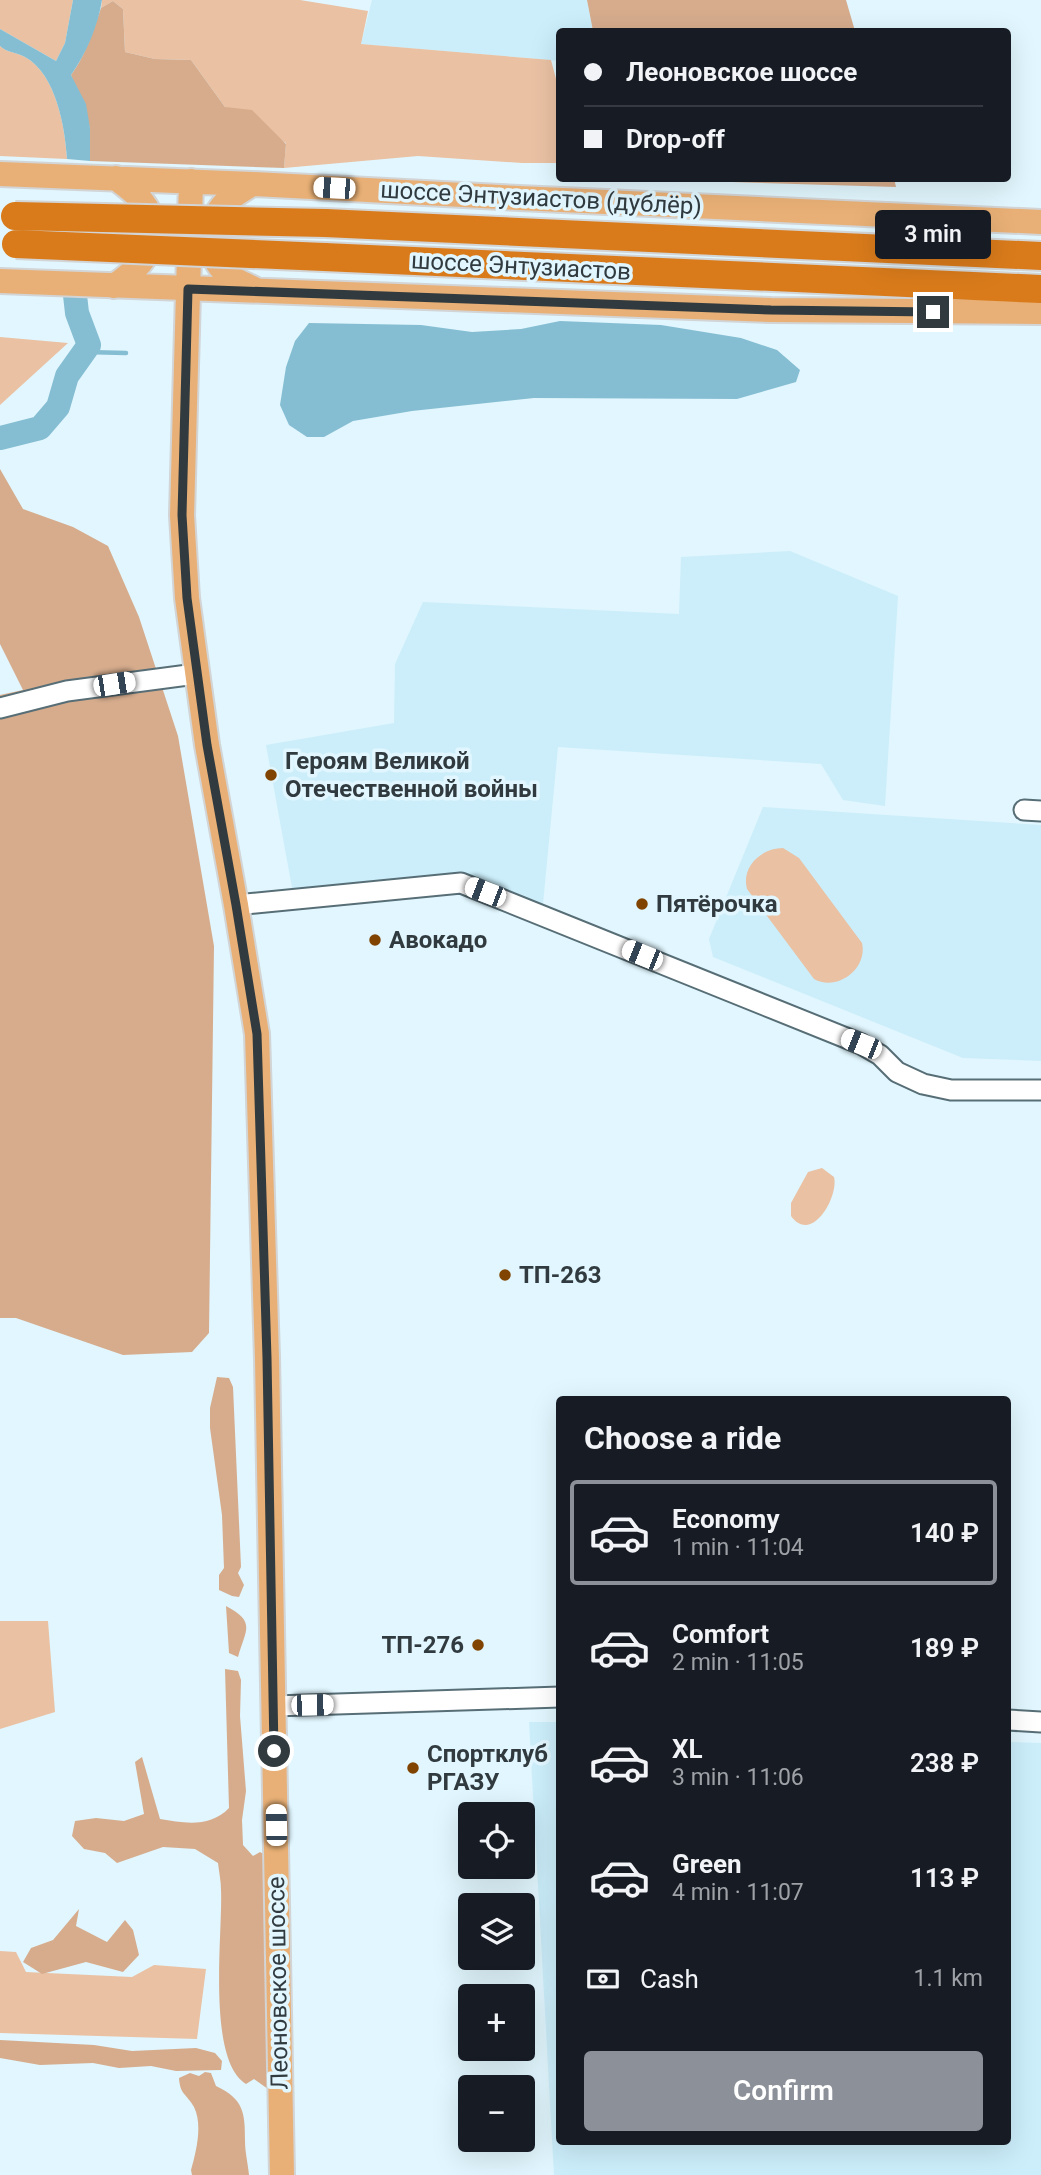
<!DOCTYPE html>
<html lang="en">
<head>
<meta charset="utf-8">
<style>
	:root { --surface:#171b24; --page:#20242c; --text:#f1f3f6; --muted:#9ea1a6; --line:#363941; --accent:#8c9099 }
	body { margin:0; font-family:Roboto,sans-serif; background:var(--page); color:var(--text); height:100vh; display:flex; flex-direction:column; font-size:26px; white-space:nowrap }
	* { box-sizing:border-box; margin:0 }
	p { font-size:23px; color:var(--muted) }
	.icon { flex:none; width:38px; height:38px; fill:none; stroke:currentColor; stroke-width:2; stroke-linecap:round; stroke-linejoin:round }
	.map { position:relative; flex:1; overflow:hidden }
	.sheet { position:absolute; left:556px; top:1396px; width:455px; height:749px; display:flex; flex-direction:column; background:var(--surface); border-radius:7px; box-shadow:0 7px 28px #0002 }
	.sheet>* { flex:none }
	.banner { position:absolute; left:556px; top:28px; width:455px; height:154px; border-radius:7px; box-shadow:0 7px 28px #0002; display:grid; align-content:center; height:154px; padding:0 28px; background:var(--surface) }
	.buttons { position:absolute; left:458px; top:1802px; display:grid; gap:14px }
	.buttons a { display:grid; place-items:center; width:77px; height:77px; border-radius:7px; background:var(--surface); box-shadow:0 7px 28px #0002; font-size:35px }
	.end { position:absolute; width:32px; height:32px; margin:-16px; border:9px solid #313b3f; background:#fff; box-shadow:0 0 0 4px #fff }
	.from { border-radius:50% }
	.bubble { position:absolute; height:49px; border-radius:7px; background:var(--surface); box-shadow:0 7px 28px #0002; font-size:23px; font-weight:600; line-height:49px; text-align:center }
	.car { position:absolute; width:21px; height:42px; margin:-21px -10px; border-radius:9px; box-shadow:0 0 5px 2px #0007; background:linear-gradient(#fff 24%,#345 0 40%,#fff 0 76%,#345 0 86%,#fff 0) }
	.banner b { display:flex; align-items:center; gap:24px; height:66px; font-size:26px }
	.banner b+b { border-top:2px solid var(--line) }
	.banner i { width:18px; height:18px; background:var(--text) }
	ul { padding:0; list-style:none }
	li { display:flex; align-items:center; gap:21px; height:105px; margin:0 14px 10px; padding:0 14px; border:4px solid transparent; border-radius:7px }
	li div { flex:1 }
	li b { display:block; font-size:26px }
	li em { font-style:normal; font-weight:600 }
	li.active { border-color:var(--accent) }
	li>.icon { width:63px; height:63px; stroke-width:1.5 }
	h2 { padding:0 28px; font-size:32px; line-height:84px }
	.pay { display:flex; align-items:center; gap:18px; height:77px; padding:0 28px; font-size:26px }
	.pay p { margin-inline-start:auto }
	.button { display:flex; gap:14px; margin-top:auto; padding:14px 28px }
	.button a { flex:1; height:80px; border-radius:7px; background:var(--accent); color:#fff; font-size:28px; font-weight:600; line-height:80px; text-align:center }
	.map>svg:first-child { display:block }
	.built { fill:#cbeefa }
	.green { fill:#eac1a3 }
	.forest { fill:#d6ac8d }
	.water { fill:#85bed2 }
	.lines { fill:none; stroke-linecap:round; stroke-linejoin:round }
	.stream { stroke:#85bed2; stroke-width:4.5 }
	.river { stroke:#85bed2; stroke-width:24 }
	.minor-casing { stroke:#576e76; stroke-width:23 }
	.major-casing { stroke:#d2d4d5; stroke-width:28 }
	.highway-casing { stroke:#d2d4d5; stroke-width:32 }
	.minor { stroke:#fff; stroke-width:19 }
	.major { stroke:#e8b076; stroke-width:24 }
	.highway { stroke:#d97b1b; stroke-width:28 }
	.highway-bridge-casing { stroke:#d2d4d5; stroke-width:32; stroke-linecap:butt }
	.highway-bridge { stroke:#d97b1b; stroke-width:28 }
	.route { stroke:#313b3f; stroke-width:9 }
	.poi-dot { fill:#804400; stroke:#e1f6fe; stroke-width:2.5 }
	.labels { text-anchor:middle; stroke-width:7; stroke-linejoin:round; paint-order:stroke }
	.street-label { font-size:24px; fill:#313b3f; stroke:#e1f6fe }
	.poi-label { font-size:24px; font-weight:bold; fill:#313b3f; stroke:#e1f6fe; text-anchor:start }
</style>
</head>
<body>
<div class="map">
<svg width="1041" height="2175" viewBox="0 0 1041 2175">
	<rect width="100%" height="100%" fill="#e1f6fe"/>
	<path class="built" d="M372,0H587L593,31L560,32V61L361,44Z
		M790,551L898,596L885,806L843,800L821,764L558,747L543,904L459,876L293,893L266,745L394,723L395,664L423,602L679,614L681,557Z
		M763,807L1041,825V1061L963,1058L713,957L709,939Z
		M529,1722H560V2142H1008V1742L1041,1743V2175H554Z"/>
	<path class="green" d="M0,0H73L65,43L56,61L0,29Z
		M102,0H300L368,11L361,44L551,60L560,94V163H522L418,156L284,168L286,143L225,107L191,60L155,59L125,52L123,9L113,1L101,8Z
		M0,46C7,53 17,52 25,57C56,74 65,127 67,159L0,156Z
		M0,337L68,343L0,405Z
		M783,848L799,858L862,943C868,969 837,992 814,979L747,889C741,867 761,848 783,848Z
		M822,1168L834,1177C839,1196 812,1245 791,1216V1203L808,1172Z
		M0,1621H48L55,1712L0,1729Z
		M0,1951L16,1952L26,1972L132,1977L154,1965L206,1969L197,2039L0,2033Z"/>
	<path class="forest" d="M587,0H846L855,31H593Z
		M113,1L123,9L125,52L155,59L191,60L225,107L252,110L286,144L284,168L90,161V128L71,75C86,55 93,31 101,8Z
		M894,178L896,187L635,179V178Z
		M0,469L23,509L73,527L108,546L139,617L178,736L214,946L209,1333L192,1352L123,1355L16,1318H0V695L23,690L0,644Z
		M217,1377L229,1378L233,1387L241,1567L238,1573L244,1585L239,1597L232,1596L219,1590V1575L224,1568L222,1515L210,1428V1408Z
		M226,1606C256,1622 246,1629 238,1657L229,1653Z
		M225,1669L238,1671L241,1680L240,1716L246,1791L242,1820L243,1845L253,1856L260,1852L267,1856L274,2080L268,2089L254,2079L246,2084C206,2059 223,1933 221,1890C221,1881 219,1872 218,1863L195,1849L163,1847L117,1863L105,1853L84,1849L72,1836L75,1821L96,1818L124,1821L144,1814L135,1762L142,1757L160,1819C184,1823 210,1828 229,1808Z
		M79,1909L76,1926L107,1942L125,1920L133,1930L139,1955L123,1972L86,1962L42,1974L23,1962L31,1948L53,1940Z
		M0,2040L94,2045L132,2051L196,2048L215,2053L222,2061L221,2070L176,2071L151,2066L119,2068L93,2063L40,2065L0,2058Z
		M205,2072L211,2073L216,2086C244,2099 245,2113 245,2141C245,2152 248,2164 249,2175H192L191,2170C196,2152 203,2125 194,2107C187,2094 180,2095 179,2078L190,2073L199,2076Z"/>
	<path class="water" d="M73,0H102C98,26 86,54 71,75L86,104L90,128V161L67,159C65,127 56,74 25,57C17,52 7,53 0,46V29L56,61L65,43Z
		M560,321L661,325L741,338L777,350L800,370L796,382L737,399L534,398L412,411L353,421L324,437H307L289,425L280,405L286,367L295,341L309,323L421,325L472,332L521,329Z"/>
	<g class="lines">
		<path class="stream" d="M85,352L126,353"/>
		<path class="river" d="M0,438L40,428L58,407L67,376L89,345L77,313L75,295"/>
		<defs>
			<path id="minor" d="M0,708L67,691L188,675
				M1024,810L1041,811
				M236,905L461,883L861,1044L880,1055L897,1072L923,1084L951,1090H1041
				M274,1706L560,1697
				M1008,1720L1041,1722"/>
			<path id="major" d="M0,174L252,184L519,198L1041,222
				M191,181L182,515L187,598L207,745L236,905L257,1034L267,1358L282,2175
				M252,184C243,190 233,195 225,203C207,222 206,257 227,274C235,281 247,285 256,290
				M0,281L771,310L1041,312
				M114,286C144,266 169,235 141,200C134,191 124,185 116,178"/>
			<path id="highway" d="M325,223L1041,256
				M324,257L1041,289"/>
		</defs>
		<use href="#minor" class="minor-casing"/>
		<use href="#major" class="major-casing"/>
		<use href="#highway" class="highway-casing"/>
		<use href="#minor" class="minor"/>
		<use href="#major" class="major"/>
		<use href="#highway" class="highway"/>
		<defs>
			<path id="highway-bridge" d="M15,216L325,223
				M16,244L324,257"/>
		</defs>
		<use href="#highway-bridge" class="highway-bridge-casing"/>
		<use href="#highway-bridge" class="highway-bridge"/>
	</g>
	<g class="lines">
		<path class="route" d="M274,1751L267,1358L257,1034L236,905L207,745L187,598L182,515L188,289L771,310L933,312"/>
	</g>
	<g class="poi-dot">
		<circle cx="271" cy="775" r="7"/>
		<circle cx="642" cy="904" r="7"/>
		<circle cx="375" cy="940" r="7"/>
		<circle cx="505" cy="1275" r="7"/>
		<circle cx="478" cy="1645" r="7"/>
		<circle cx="413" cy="1768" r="7"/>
	</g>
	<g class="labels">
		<g class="street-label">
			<text transform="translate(541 198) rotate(3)" y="8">шоссе Энтузиастов (дублёр)</text>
			<text transform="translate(521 266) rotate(3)" y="8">шоссе Энтузиастов</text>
			<text transform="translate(278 1983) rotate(-91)" y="8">Леоновское шоссе</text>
		</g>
		<g class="poi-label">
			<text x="285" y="769">Героям Великой<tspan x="285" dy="28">Отечественной войны</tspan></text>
			<text x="656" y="912">Пятёрочка</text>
			<text x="389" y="948">Авокадо</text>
			<text x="519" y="1283">ТП-263</text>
			<text x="464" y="1653" text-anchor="end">ТП-276</text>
			<text x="427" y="1762">Спортклуб<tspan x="427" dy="28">РГАЗУ</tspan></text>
		</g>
	</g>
</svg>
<div class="buttons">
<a><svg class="icon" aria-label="locate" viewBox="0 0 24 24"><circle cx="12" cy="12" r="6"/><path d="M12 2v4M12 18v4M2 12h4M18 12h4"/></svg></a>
<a><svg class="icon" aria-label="layers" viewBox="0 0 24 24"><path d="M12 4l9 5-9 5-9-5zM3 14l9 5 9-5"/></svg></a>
<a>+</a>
<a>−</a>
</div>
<i class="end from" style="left:274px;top:1751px"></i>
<i class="end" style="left:933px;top:312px"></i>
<div class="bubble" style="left:875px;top:210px;width:116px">3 min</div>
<i class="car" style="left:334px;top:188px;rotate:273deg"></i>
<i class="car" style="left:114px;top:684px;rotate:81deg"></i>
<i class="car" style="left:485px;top:892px;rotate:291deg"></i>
<i class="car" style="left:642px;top:955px;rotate:292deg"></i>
<i class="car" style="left:861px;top:1044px;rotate:292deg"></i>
<i class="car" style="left:312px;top:1705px;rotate:89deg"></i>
<i class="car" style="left:276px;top:1825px;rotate:359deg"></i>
<div class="banner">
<b><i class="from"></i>Леоновское шоссе</b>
<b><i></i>Drop-off</b>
</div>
<section class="sheet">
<h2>Choose a ride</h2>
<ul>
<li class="active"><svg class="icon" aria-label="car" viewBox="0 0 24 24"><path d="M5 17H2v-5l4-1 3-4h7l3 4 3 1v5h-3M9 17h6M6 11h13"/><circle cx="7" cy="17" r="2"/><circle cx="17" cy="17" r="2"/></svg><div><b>Economy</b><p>1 min · 11:04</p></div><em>140 ₽</em></li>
<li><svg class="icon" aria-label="car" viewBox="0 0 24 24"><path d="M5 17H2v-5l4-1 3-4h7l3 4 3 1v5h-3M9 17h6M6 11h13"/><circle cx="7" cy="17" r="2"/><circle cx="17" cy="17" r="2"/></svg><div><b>Comfort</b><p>2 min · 11:05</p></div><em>189 ₽</em></li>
<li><svg class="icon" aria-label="car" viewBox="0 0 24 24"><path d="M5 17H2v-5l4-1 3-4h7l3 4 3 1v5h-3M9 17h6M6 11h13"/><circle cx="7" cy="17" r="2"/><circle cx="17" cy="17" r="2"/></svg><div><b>XL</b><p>3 min · 11:06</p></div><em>238 ₽</em></li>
<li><svg class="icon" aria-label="car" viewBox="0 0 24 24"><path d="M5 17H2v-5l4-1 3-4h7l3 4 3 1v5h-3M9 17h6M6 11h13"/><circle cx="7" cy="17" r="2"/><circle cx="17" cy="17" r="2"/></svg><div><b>Green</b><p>4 min · 11:07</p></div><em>113 ₽</em></li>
</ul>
<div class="pay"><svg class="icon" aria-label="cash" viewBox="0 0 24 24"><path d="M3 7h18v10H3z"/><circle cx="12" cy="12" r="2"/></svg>Cash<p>1.1 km</p></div>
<div class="button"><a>Confirm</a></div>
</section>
</div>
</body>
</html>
